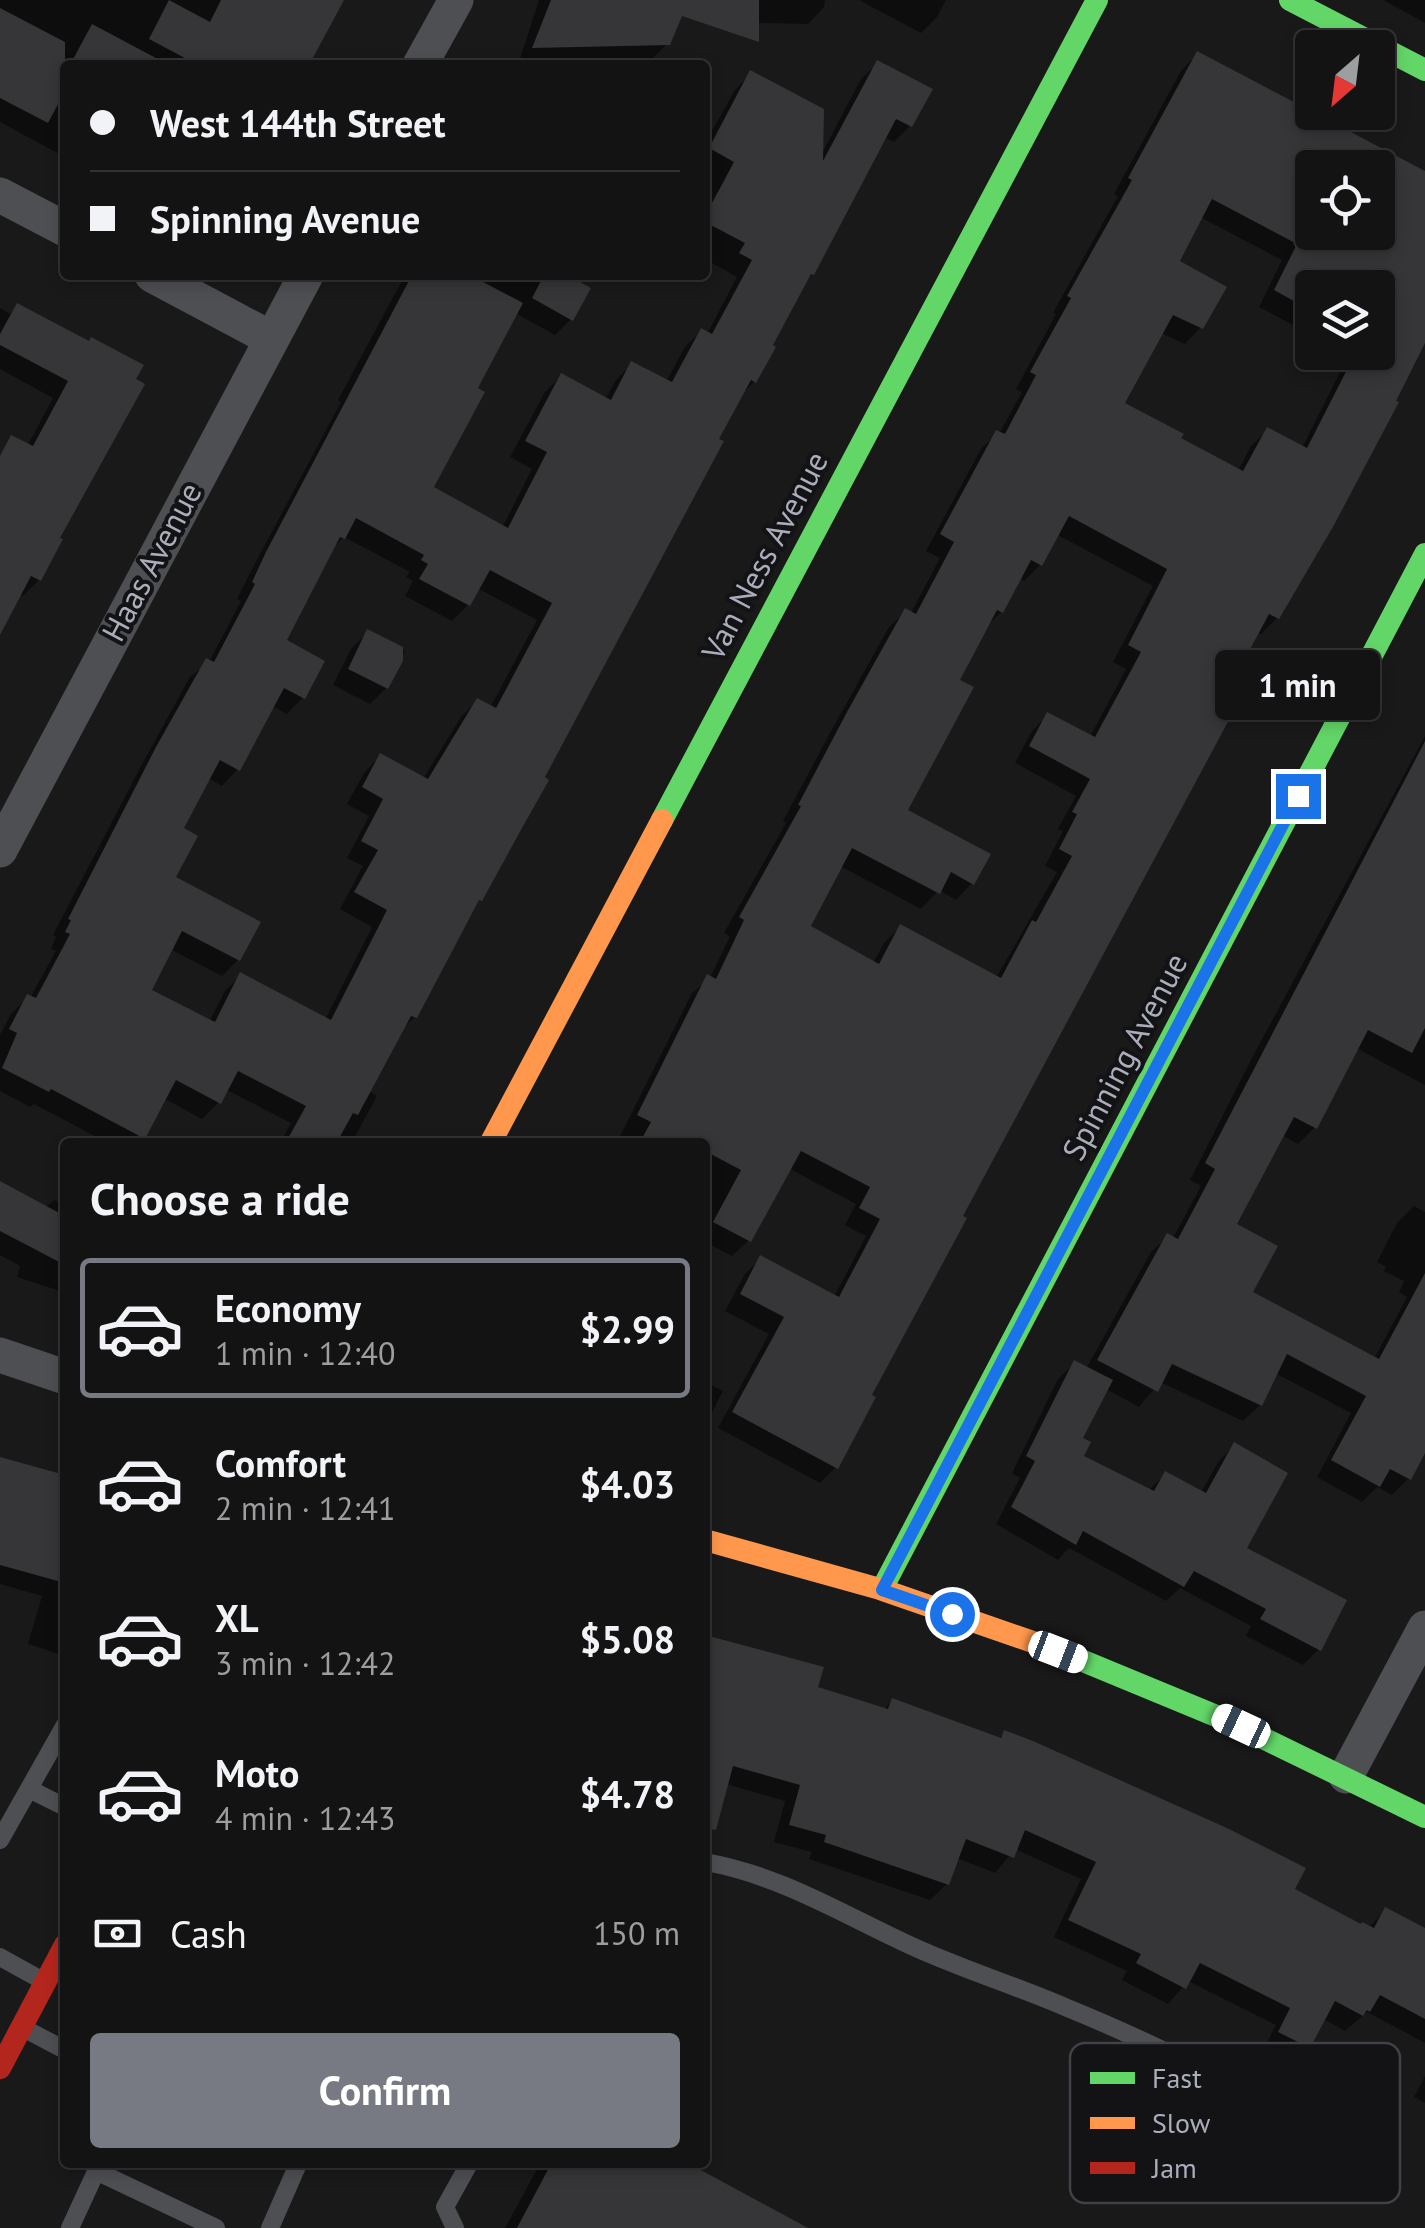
<!DOCTYPE html>
<html lang="en">
<head>
<meta charset="utf-8">
<style>
	:root { --surface:#131314; --page:#1c1c1d; --text:#f1f3f6; --muted:#9d9ea0; --line:#323234; --accent:#777a83 }
	body { margin:0; font-family:"PT Sans",sans-serif; background:var(--page); color:var(--text); height:100vh; display:flex; flex-direction:column; font-size:38px; white-space:nowrap }
	* { box-sizing:border-box; margin:0 }
	p { font-size:32px; color:var(--muted) }
	.icon { flex:none; width:55px; height:55px; fill:none; stroke:currentColor; stroke-width:2; stroke-linecap:round; stroke-linejoin:round }
	.map { position:relative; flex:1; overflow:hidden }
	.panel { position:absolute; left:60px; top:1138px; width:650px; height:1030px; display:flex; flex-direction:column; background:var(--surface); border-radius:10px; box-shadow:0 5px 15px #0003,0 0 0 2px var(--line) }
	.panel>* { flex:none }
	.guide { position:absolute; left:60px; top:60px; width:650px; height:220px; border-radius:10px; box-shadow:0 5px 15px #0003,0 0 0 2px var(--line); display:grid; align-content:center; height:220px; padding:0 30px; background:var(--surface) }
	.needle { width:65px; rotate:208deg }
	.fabs { position:absolute; left:1295px; top:30px; display:grid; gap:20px }
	.fabs a { display:grid; place-items:center; width:100px; height:100px; border-radius:10px; background:var(--surface); box-shadow:0 5px 15px #0003,0 0 0 2px var(--line); font-size:50px }
	.end { position:absolute; width:45px; height:45px; margin:-22px; border:12px solid #1a73e8; background:#fff; box-shadow:0 0 0 5px #fff }
	.from { border-radius:50% }
	.bubble { position:absolute; height:70px; border-radius:10px; background:var(--surface); box-shadow:0 5px 15px #0003,0 0 0 2px var(--line); font-size:32px; font-weight:700; line-height:70px; text-align:center }
	.car { position:absolute; width:30px; height:60px; margin:-30px -15px; border-radius:12px; box-shadow:0 0 8px 2px #0007; background:linear-gradient(#fff 24%,#345 0 40%,#fff 0 76%,#345 0 86%,#fff 0) }
	.guide b { display:flex; align-items:center; gap:35px; height:95px; font-size:38px }
	.guide b+b { border-top:2px solid var(--line) }
	.guide i { width:25px; height:25px; background:var(--text) }
	ul { padding:0; list-style:none }
	li { display:flex; align-items:center; gap:30px; height:140px; margin:0 20px 15px; padding:0 10px; border:5px solid transparent; border-radius:10px }
	li div { flex:1 }
	li b { display:block; font-size:38px }
	li em { font-style:normal; font-weight:700 }
	li.on { border-color:var(--accent) }
	li>.icon { width:90px; height:90px; stroke-width:1.5 }
	h2 { padding:0 30px; font-size:45px; line-height:120px }
	.pay { display:flex; align-items:center; gap:25px; height:110px; padding:0 30px; font-size:38px }
	.pay p { margin-inline-start:auto }
	.action { display:flex; gap:20px; margin-top:auto; padding:20px 30px }
	.action a { flex:1; height:115px; border-radius:10px; background:var(--accent); color:#fff; font-size:40px; font-weight:700; line-height:115px; text-align:center }
	.map>svg:first-child { display:block }
	.shadow { fill:#0007; fill-rule:evenodd }
	.building { fill:#363638; fill-rule:evenodd }
	.lines { fill:none; stroke-linecap:round; stroke-linejoin:round }
	.lane { stroke:#4d4f53; stroke-width:18 }
	.street { stroke:#4d4f53; stroke-width:35 }
	.fast { stroke:#63d668; stroke-width:22 }
	.slow { stroke:#ff974d; stroke-width:22 }
	.jam { stroke:#b3261e; stroke-width:22 }
	.route { stroke:#1a73e8; stroke-width:12 }
	.labels { text-anchor:middle; stroke-width:8; stroke-linejoin:round; paint-order:stroke }
	.street-label { font-size:32px; fill:#aaaebb; stroke:#131316 }
	.key { fill:#131316; stroke:#404248; stroke-width:2.5 }
	.key-label { font-size:28px; fill:#aaaebb }
</style>
</head>
<body>
<div class="map">
<svg width="1425" height="2228" viewBox="0 0 1425 2228">
	<rect width="100%" height="100%" fill="#19191a"/>
	<path class="shadow" d="M0,0H339L306,65H65V157L0,122Z
		M539,0H685L668,43L651,60L590,62L589,65H518Z
		M725,0H825L824,7L808,24L724,22Z
		M859,0H946L937,17L921,33Z
		M1383,0H1425V23Z
		M1197,54L1425,174V338L1277,618L1261,634L1256,632L836,1467L820,1483L718,1428L769,1334L725,1311L745,1274L761,1258L834,1297L866,1236L845,1225L856,1204L788,1168L749,1240L732,1256L705,1242V1142H617L692,993L710,978L730,936L724,933L786,823L783,821L831,731L889,627L906,611L911,613L940,558L926,551L981,449L997,433L999,434L1022,392L1016,389L1056,314L1053,313L1118,196L1114,194L1181,71ZM1312,168H1378V232H1312ZM1200,217L1282,260L1259,307L1312,335V288H1378V352H1347L1349,354L1302,448L1268,430L1251,446L1238,471L1178,439L1122,404L1161,333L1185,344L1201,327L1176,262ZM1056,534L1153,586L1113,662L1126,669L1090,737L1048,715L1032,731L1015,763L1076,796L1058,829L1063,831L1045,866L1057,872L996,978L900,927L884,943L873,963L807,927L840,866L921,909L939,890L956,900L972,883L905,811L957,681L984,629L1001,612L1019,578L1024,581L1040,565Z
		M878,63L910,126L894,142L884,137L812,274L803,283L754,382L738,398L480,899L473,907L415,1017L400,1031L368,1091L377,1096L352,1142H281L291,1123L225,1089L219,1102L202,1119L163,1098L140,1141L143,1142H106L34,1104L30,1107L0,1091V1035L11,1014L28,997L30,998L56,951L51,949L56,937L53,935L141,766L190,677L209,662L241,601L237,599L251,571L341,402L338,400L405,275H562L571,319L555,335L515,313L474,390L430,488L502,528L532,469L510,457L545,392L561,376L605,400L616,380L632,364L666,382L685,347L701,331L707,334L737,277L705,259V143L735,90L751,73L821,155L861,79ZM344,537L410,572L406,577L413,581L405,596L452,621L468,605L477,588L537,620L490,708L477,701L461,717L423,779L380,756L364,773L347,804L369,816L347,858L363,866L340,909L372,927L325,1020L241,975L225,991L209,1022L148,991L170,949L222,976L238,960L172,878L180,829L208,778L222,786L238,769L272,706L287,714L303,697L284,642L330,551Z
		M18,306L88,344L57,539L39,580L23,596L19,594L0,630V486L25,450L53,398L0,369V308L10,314Z
		M368,632L405,651L386,688L370,704L333,685L351,649Z
		M1425,736V1085L1356,1048L1315,1127L1298,1144L1282,1135L1234,1225L1250,1293L1374,1359L1407,1297L1399,1292L1404,1281L1384,1271L1386,1267L1377,1262L1397,1223L1414,1206L1425,1212V1447L1409,1478L1392,1495L1377,1487L1362,1502L1317,1477L1351,1413L1275,1373L1260,1405L1243,1421L1160,1382L1139,1407L1106,1389L1079,1439L1081,1457L1148,1491L1165,1474L1201,1493L1218,1462L1234,1446L1244,1549L1319,1649L1303,1665L1246,1636L1251,1626L1180,1588L1166,1601L1069,1548L1058,1560L996,1524L1020,1478L1012,1473L1058,1379L1075,1363L1086,1369L1151,1252L1168,1236L1173,1238L1201,1186L1190,1180L1251,1060Z
		M0,1184L45,1208L54,1200L65,1204L63,1292L17,1277L20,1266L0,1255Z
		M705,1382L723,1391L705,1426Z
		M0,1459L65,1476V1656L28,1644L42,1596L0,1584Z
		M705,1639L815,1689L883,1710L893,1700L998,1739L1005,1733L1292,1890L1368,1928L1386,1910L1425,1931V2043L1367,2012L1345,2031L1323,2019L1308,2047L1292,2063L1264,2048L1276,2025L1188,1981L1168,2004L1122,1980L1127,1971L1054,1937L1081,1879L1015,1849L995,1873L957,1858L947,1884L930,1900L809,1859L812,1852L774,1842L785,1801L723,1783L705,1793Z
		M1425,2076V2103L1414,2097Z
		M178,2162H196L190,2169Z
		M541,2162H680L802,2228H505Z"/>
	<path class="building" d="M169,0L210,22L221,0H344L309,65H198L149,39Z
		M551,0H759V42L682,16L670,45L532,48Z
		M0,8L65,42V91L48,123L0,98Z
		M92,24L169,65H70Z
		M1197,51L1425,171V343L1396,401L1399,402L1334,525L1279,619L1269,614L1232,683L1245,690L963,1216L967,1218L872,1395L876,1397L838,1469L732,1412L784,1317L740,1294L760,1255L839,1297L880,1219L859,1208L870,1187L801,1151L751,1242L713,1222L741,1170L705,1151V1142H640L651,1122L637,1115L707,974L716,979L744,920L739,917L801,806L798,805L847,712L905,608L916,614L954,542L940,534L996,430L1005,434L1036,375L1030,372L1071,298L1067,296L1132,180L1128,178ZM1312,168H1378V232H1312ZM1212,199L1297,244L1274,290L1303,306L1312,288H1389L1378,310V352H1356L1307,448L1267,427L1243,471L1181,438L1184,434L1125,403L1173,315L1203,329L1227,287L1180,261ZM1069,516L1167,569L1128,645L1141,652L1095,737L1047,712L1029,746L1090,779L1072,812L1077,814L1059,849L1072,856L1036,922L1032,920L1001,978L900,924L879,964L811,926L852,848L940,894L951,872L974,885L991,854L908,810L974,687L960,680L997,610L1003,613L1031,560L1042,566Z
		M877,60L933,89L912,127L896,119L814,275L811,274L773,345L776,347L756,383L751,380L719,439L724,441L545,777L549,780L522,828L482,901L479,900L417,1018L411,1016L358,1115L353,1113L337,1142H286L306,1106L238,1071L221,1104L176,1080L145,1139L51,1089L49,1092L2,1068L17,1033L9,1029L27,994L36,998L70,934L65,932L71,920L68,919L156,747L206,658L214,662L255,584L252,582L266,552L412,275H470L523,303L478,388L485,392L434,487L508,528L547,452L525,441L561,373L611,400L631,361L672,382L701,328L712,334L752,260L739,253L745,243L705,222V216L734,162L709,148L750,70L824,109L823,161ZM356,518L424,555L421,560L428,564L419,579L470,606L490,570L552,603L496,708L477,698L428,779L380,753L362,787L383,799L361,841L378,850L354,892L387,910L331,1020L240,972L215,1022L152,990L182,931L240,961L261,922L176,877L198,836L184,828L220,760L240,771L284,688L305,699L325,661L287,640L340,537L345,539Z
		M544,275H567L591,288L573,321L532,298Z
		M17,303L89,341L91,337L144,365L136,379L145,384L60,538L63,539L41,581L31,576L0,635V456L11,435L33,446L68,381L0,345V334Z
		M367,629L403,647V661L388,689L348,669Z
		M1425,741V1028L1412,1053L1368,1030L1317,1129L1294,1117L1237,1224L1278,1246L1253,1292L1379,1359L1425,1273V1453L1411,1480L1390,1469L1380,1487L1331,1460L1366,1396L1287,1354L1262,1406L1172,1364L1158,1392L1097,1360L1167,1233L1178,1239L1215,1169L1205,1163Z
		M0,1181L65,1216V1265L0,1231Z
		M1074,1360L1113,1380L1083,1438L1091,1442L1084,1456L1154,1491L1165,1471L1206,1493L1234,1442L1288,1473L1247,1548L1347,1600L1321,1651L1260,1619L1266,1609L1194,1571L1184,1587L1083,1531L1076,1545L1011,1507L1035,1461L1026,1456Z
		M0,1457L65,1475V1583L0,1565Z
		M705,1635L824,1667L818,1687L888,1709L892,1698L1001,1738L1004,1730L1033,1741L1229,1829L1306,1868L1295,1889L1361,1924L1362,1922L1374,1928L1385,1907L1425,1928V2019L1380,1995L1370,2012L1367,2010L1363,2016L1335,2001L1310,2048L1278,2032L1290,2008L1200,1963L1186,1989L1136,1963L1141,1954L1068,1920L1096,1862L1025,1830L1014,1858L966,1839L949,1885L824,1842L826,1835L789,1825L800,1785L733,1766L716,1830L705,1828Z
		M552,2162H686L808,2228H517Z"/>
	<g class="lines">
		<path class="lane" d="M29,1789L65,1807
			M0,1840L65,1725
			M705,1862C781,1875 847,1917 916,1948C965,1970 1016,1986 1065,2007C1134,2035 1200,2067 1265,2102
			M0,1957L45,1982
			M25,2029L65,2050
			M96,2171L216,2228
			M70,2228L100,2163
			M270,2228L299,2162
			M455,2228L445,2207L470,2162"/>
		<path class="street" d="M420,65L456,0
			M0,195L65,229
			M152,275L272,339
			M0,850L306,275
			M0,1355L65,1377
			M1346,1776L1425,1628"/>
		<path class="fast" d="M1290,0L1425,70
			M662,820L1097,0
			M882,1589L1425,554
			M1059,1651L1226,1720L1425,1817"/>
		<path class="slow" d="M491,1142L662,820
			M705,1540L880,1589L1059,1651"/>
		<path class="jam" d="M0,2068L65,1945"/>
	</g>
	<g class="lines">
		<path class="route" d="M952,1614L882,1590L1298,796"/>
	</g>
	<g class="labels">
		<g class="street-label">
			<text transform="translate(765 556) rotate(-62)" y="11">Van Ness Avenue</text>
			<text transform="translate(152 562) rotate(-62)" y="11">Haas Avenue</text>
			<text transform="translate(1125 1057) rotate(-62)" y="11">Spinning Avenue</text>
		</g>
	</g>
	<rect x="1070" y="2043" width="330" height="160" rx="15" class="key"/>
	<rect x="1090" y="2072" width="45" height="12" fill="#63d668"/>
	<rect x="1090" y="2117" width="45" height="12" fill="#ff974d"/>
	<rect x="1090" y="2162" width="45" height="12" fill="#b3261e"/>
	<g class="key-label">
		<text x="1152" y="2088">Fast</text>
		<text x="1152" y="2133">Slow</text>
		<text x="1152" y="2178">Jam</text>
	</g>
</svg>
<div class="fabs">
<a><svg class="needle" viewBox="-14 -14 28 28"><path d="M0-13l5 13h-10z" fill="#e53935"/><path d="M0 13l5-13h-10z" fill="#9d9ea0"/></svg></a>
<a><svg class="icon" aria-label="locate" viewBox="0 0 24 24"><circle cx="12" cy="12" r="6"/><path d="M12 2v4M12 18v4M2 12h4M18 12h4"/></svg></a>
<a><svg class="icon" aria-label="layers" viewBox="0 0 24 24"><path d="M12 4l9 5-9 5-9-5zM3 14l9 5 9-5"/></svg></a>
</div>
<i class="end from" style="left:952px;top:1614px"></i>
<i class="end" style="left:1298px;top:796px"></i>
<div class="bubble" style="left:1215px;top:650px;width:165px">1 min</div>
<i class="car" style="left:1058px;top:1652px;rotate:111deg"></i>
<i class="car" style="left:1241px;top:1726px;rotate:295deg"></i>
<div class="guide">
<b><i class="from"></i>West 144th Street</b>
<b><i></i>Spinning Avenue</b>
</div>
<section class="panel">
<h2>Choose a ride</h2>
<ul>
<li class="on"><svg class="icon" aria-label="car" viewBox="0 0 24 24"><path d="M5 17H2v-5l4-1 3-4h7l3 4 3 1v5h-3M9 17h6M6 11h13"/><circle cx="7" cy="17" r="2"/><circle cx="17" cy="17" r="2"/></svg><div><b>Economy</b><p>1 min · 12:40</p></div><em>$2.99</em></li>
<li><svg class="icon" aria-label="car" viewBox="0 0 24 24"><path d="M5 17H2v-5l4-1 3-4h7l3 4 3 1v5h-3M9 17h6M6 11h13"/><circle cx="7" cy="17" r="2"/><circle cx="17" cy="17" r="2"/></svg><div><b>Comfort</b><p>2 min · 12:41</p></div><em>$4.03</em></li>
<li><svg class="icon" aria-label="car" viewBox="0 0 24 24"><path d="M5 17H2v-5l4-1 3-4h7l3 4 3 1v5h-3M9 17h6M6 11h13"/><circle cx="7" cy="17" r="2"/><circle cx="17" cy="17" r="2"/></svg><div><b>XL</b><p>3 min · 12:42</p></div><em>$5.08</em></li>
<li><svg class="icon" aria-label="car" viewBox="0 0 24 24"><path d="M5 17H2v-5l4-1 3-4h7l3 4 3 1v5h-3M9 17h6M6 11h13"/><circle cx="7" cy="17" r="2"/><circle cx="17" cy="17" r="2"/></svg><div><b>Moto</b><p>4 min · 12:43</p></div><em>$4.78</em></li>
</ul>
<div class="pay"><svg class="icon" aria-label="cash" viewBox="0 0 24 24"><path d="M3 7h18v10H3z"/><circle cx="12" cy="12" r="2"/></svg>Cash<p>150 m</p></div>
<div class="action"><a>Confirm</a></div>
</section>
</div>
</body>
</html>
